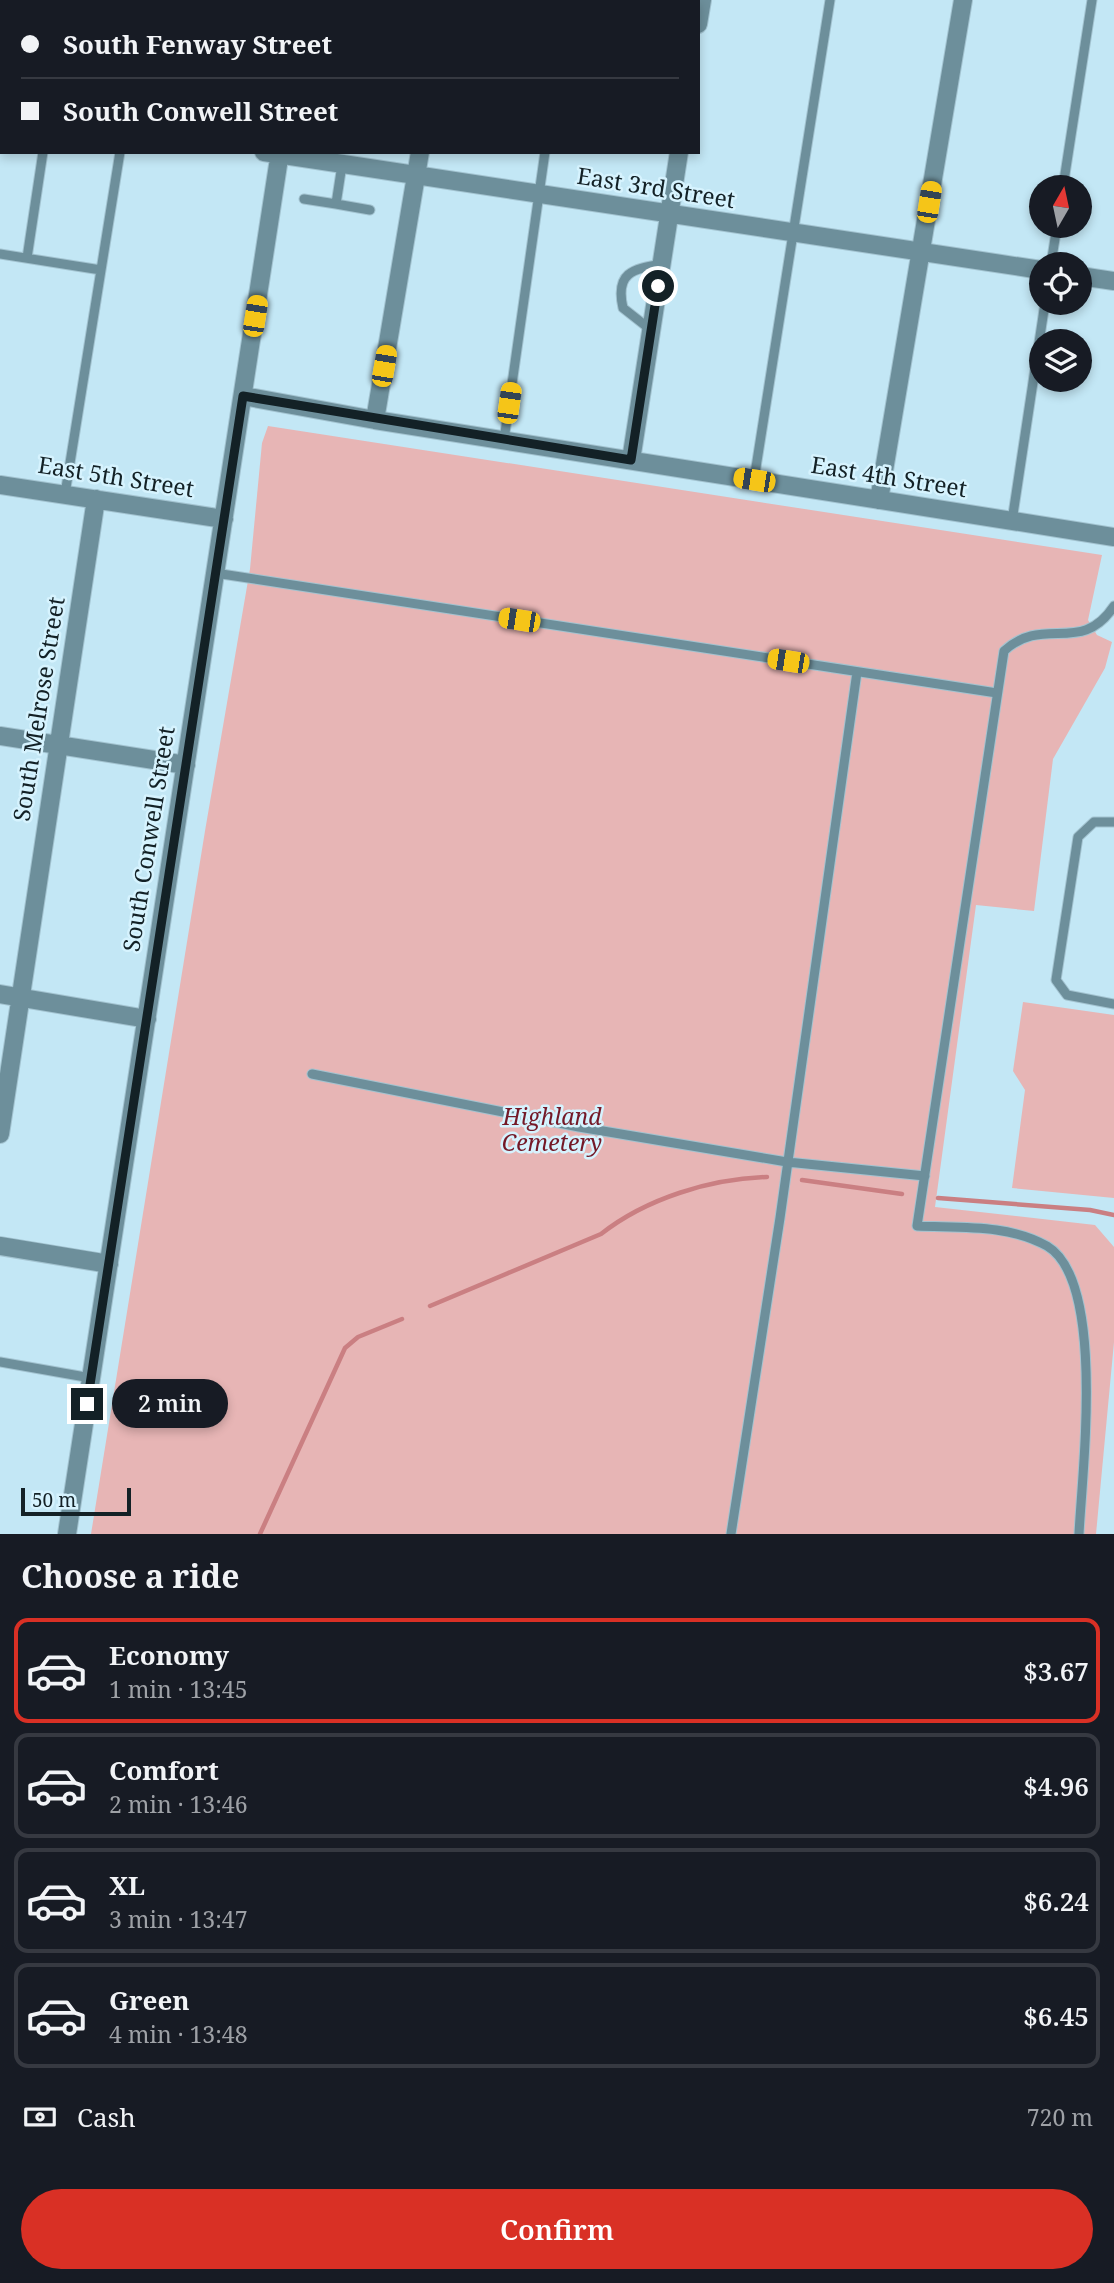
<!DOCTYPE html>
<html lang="en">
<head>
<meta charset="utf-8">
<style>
	:root { --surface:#171b24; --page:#242831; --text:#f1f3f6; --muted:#9ea1a6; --line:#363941; --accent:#d93025 }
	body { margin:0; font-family:"Noto Serif",serif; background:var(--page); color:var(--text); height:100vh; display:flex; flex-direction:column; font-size:26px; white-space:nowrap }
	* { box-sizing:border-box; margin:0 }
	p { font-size:23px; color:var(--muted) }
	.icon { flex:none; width:38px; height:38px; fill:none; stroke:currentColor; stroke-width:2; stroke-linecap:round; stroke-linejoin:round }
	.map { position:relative; height:1534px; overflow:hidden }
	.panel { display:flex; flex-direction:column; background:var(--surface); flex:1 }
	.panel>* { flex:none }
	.banner { position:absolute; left:0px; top:0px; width:700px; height:154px; box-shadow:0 4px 10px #0003; display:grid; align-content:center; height:154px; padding:0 21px; background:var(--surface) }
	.needle { width:46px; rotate:9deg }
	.tools { position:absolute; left:1029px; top:175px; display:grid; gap:14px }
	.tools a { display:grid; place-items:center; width:63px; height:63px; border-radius:50%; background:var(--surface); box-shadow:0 4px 10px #0003; font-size:35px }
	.scale { position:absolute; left:21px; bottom:18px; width:110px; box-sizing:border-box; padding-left:7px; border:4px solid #132126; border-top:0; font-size:19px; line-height:24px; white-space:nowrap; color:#132126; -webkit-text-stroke:5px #d6f3fe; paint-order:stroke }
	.end { position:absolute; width:32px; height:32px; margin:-16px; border:9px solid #132126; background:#fff; box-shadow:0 0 0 4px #fff }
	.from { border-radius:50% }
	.bubble { position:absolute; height:49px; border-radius:24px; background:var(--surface); box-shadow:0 4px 10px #0003; font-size:23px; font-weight:600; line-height:49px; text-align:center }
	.car { position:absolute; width:21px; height:42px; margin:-21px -10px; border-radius:9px; box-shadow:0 0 5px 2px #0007; background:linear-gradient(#f5c518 24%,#345 0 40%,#f5c518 0 76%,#345 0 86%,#f5c518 0) }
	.banner b { display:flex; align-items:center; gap:24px; height:66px; font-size:26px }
	.banner b+b { border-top:2px solid var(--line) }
	.banner i { width:18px; height:18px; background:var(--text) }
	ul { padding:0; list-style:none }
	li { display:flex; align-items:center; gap:21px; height:105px; margin:0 14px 10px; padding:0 7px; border:4px solid var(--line); border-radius:14px }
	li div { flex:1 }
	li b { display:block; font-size:26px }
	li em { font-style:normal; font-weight:600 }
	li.on { border-color:var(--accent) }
	li>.icon { width:63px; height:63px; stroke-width:1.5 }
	h2 { padding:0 21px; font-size:32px; line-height:84px }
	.pay { display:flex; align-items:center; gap:18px; height:77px; padding:0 21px; font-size:26px }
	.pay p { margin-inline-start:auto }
	.primary-button { display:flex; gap:14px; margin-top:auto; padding:14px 21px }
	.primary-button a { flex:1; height:80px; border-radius:42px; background:var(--accent); color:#fff; font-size:28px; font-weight:600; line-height:80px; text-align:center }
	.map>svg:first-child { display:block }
	.green { fill:#e7b5b5 }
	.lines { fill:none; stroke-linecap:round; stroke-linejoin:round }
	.stream { stroke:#ca7f82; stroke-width:4.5 }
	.lane-casing { stroke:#a3c3d0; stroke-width:11 }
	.street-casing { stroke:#a3c3d0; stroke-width:20 }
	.lane { stroke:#6d8f9b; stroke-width:9 }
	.street { stroke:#6d8f9b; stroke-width:18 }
	.route { stroke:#132126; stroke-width:9 }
	.labels { text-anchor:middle; stroke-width:5; stroke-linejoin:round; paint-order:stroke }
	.street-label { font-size:23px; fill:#132126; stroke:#d6f3fe }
	.park-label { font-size:23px; font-style:italic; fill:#741927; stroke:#d6f3fe }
</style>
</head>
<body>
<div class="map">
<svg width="1114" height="1534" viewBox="0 0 1114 1534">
	<rect width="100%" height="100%" fill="#c3e7f5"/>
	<path class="green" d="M268,426L1102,555L1088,620L1097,635L1112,642L1105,668L1053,759L1034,911L976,905L935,1207L1095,1225L1114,1247V1342L1096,1534H91L205,831L250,569L262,443Z
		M1023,1002L1114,1015V1198L1012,1188L1025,1090L1013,1071Z"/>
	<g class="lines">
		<path class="stream" d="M802,1180L902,1194
			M938,1198L1090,1210L1114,1215
			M430,1306L601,1234C647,1198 710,1179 767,1177
			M260,1534L345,1348L358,1337L402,1319"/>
		<defs>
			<path id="lane" d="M569,2V0
				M1063,187L1092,0
				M304,199L336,204L342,165
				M336,204L370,210
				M0,254L101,270
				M27,258L43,152
				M1051,264L1057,226
				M651,330L623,308C615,273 632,269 662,264
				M504,440L545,152
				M754,480L830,0
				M65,494L120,152
				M1012,521L1045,303
				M215,573L997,693
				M1114,822H1094L1078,837L1056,980L1067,995L1114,1004
				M312,1074L579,1127L787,1162L925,1176
				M0,1362L91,1378
				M731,1534L780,1218L857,672
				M1079,1534C1082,1472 1106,1281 1047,1246C1008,1224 961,1228 917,1226L1004,651C1044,614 1081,656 1114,606"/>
			<path id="street" d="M303,2L304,0
				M443,2V0
				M698,24L702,0
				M0,108H2
				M264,152L1041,270
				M1080,276L1114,281
				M243,396L375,420L1114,537
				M375,420L420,152
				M631,460L679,152
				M0,485L224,519
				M879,500L963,0
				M0,736L186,765
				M0,994L147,1019
				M0,1134L96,499
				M0,1246L109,1264
				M67,1534L280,152"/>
		</defs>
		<use href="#lane" class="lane-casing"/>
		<use href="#street" class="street-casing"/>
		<use href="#lane" class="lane"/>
		<use href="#street" class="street"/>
	</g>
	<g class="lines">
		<path class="route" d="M87,1404L243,396L631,460L658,286"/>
	</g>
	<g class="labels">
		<g class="street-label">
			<text transform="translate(656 188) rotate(9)" y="8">East 3rd Street</text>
			<text transform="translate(116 477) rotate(9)" y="8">East 5th Street</text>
			<text transform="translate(889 477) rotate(9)" y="8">East 4th Street</text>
			<text transform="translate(39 709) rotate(-81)" y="8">South Melrose Street</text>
			<text transform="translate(149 839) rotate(-81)" y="8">South Conwell Street</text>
		</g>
		<g class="park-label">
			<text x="552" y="1125">Highland<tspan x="552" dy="26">Cemetery</tspan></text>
		</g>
	</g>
</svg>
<div class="tools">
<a><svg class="needle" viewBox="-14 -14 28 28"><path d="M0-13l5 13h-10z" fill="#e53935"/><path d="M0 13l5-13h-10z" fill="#9ea1a6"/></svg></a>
<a><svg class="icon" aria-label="locate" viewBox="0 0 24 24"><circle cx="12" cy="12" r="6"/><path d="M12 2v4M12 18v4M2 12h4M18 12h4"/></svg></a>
<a><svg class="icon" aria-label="layers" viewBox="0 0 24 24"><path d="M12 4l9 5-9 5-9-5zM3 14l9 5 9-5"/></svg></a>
</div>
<div class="scale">50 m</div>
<i class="end from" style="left:658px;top:286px"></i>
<i class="end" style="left:87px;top:1404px"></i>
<div class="bubble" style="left:112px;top:1379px;width:116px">2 min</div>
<i class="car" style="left:929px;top:202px;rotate:9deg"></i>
<i class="car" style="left:255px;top:316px;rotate:9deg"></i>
<i class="car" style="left:384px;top:366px;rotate:10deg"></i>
<i class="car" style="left:509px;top:403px;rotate:8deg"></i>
<i class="car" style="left:754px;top:480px;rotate:279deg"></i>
<i class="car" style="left:519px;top:620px;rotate:279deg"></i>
<i class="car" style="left:788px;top:661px;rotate:279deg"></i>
<div class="banner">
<b><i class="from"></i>South Fenway Street</b>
<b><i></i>South Conwell Street</b>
</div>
</div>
<section class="panel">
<h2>Choose a ride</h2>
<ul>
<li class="on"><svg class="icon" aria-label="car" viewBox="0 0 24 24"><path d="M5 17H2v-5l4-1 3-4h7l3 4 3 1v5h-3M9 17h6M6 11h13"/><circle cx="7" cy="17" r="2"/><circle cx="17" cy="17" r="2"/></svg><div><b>Economy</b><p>1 min · 13:45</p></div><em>$3.67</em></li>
<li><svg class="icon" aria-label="car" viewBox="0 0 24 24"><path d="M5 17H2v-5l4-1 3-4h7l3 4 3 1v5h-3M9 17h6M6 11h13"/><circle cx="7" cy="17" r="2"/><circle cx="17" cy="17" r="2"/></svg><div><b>Comfort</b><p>2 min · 13:46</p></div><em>$4.96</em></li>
<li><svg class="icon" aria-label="car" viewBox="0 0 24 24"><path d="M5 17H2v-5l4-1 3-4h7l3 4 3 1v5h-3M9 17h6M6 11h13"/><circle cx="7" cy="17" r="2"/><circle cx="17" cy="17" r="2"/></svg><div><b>XL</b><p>3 min · 13:47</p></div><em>$6.24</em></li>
<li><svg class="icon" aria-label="car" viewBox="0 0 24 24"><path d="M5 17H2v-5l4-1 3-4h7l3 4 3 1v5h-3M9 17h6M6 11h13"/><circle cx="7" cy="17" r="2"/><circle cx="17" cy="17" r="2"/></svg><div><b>Green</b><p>4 min · 13:48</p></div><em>$6.45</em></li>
</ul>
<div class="pay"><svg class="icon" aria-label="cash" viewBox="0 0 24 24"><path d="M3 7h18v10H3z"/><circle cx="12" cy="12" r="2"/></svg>Cash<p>720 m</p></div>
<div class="primary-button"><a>Confirm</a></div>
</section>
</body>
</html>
